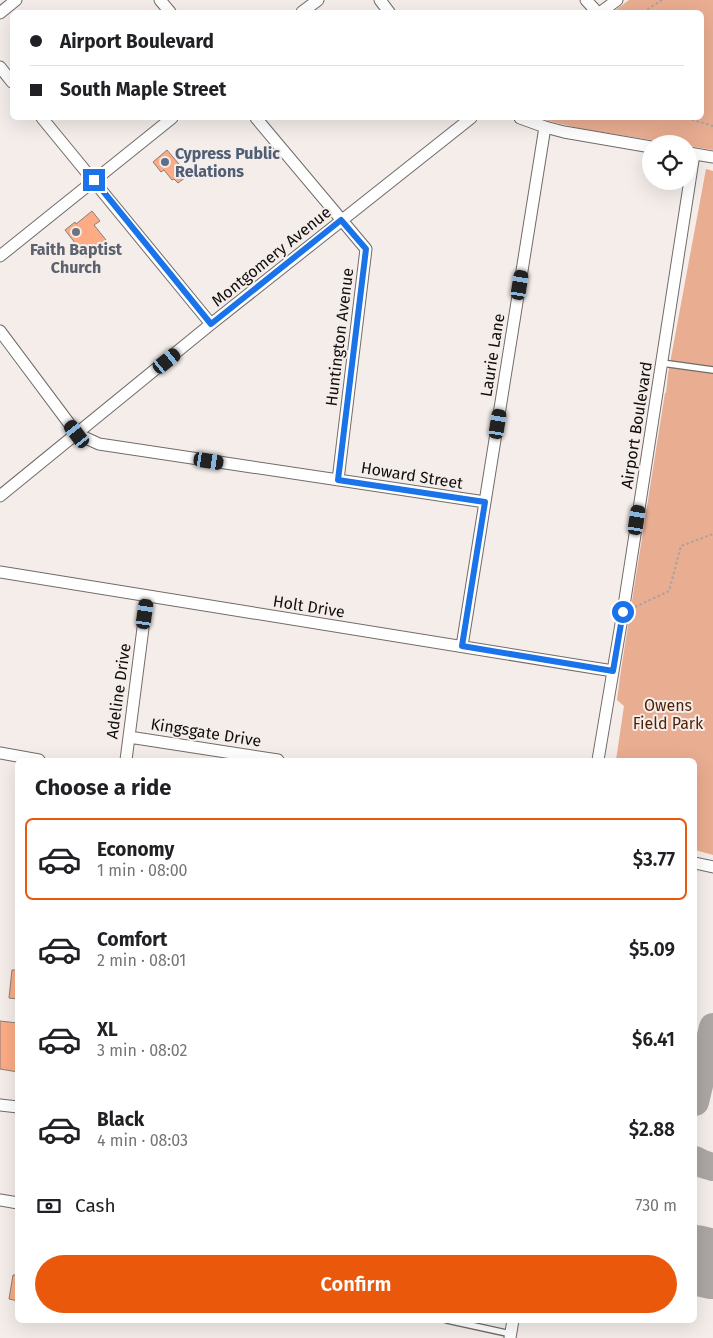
<!DOCTYPE html>
<html lang="en">
<head>
<meta charset="utf-8">
<style>
	:root { --surface:#fff; --page:#f2f2f2; --text:#202124; --muted:#757577; --line:#e0e0e0; --accent:#ea580c }
	body { margin:0; font-family:"Fira Sans",sans-serif; background:var(--page); color:var(--text); height:100vh; display:flex; flex-direction:column; font-size:19px; white-space:nowrap }
	* { box-sizing:border-box; margin:0 }
	p { font-size:16px; color:var(--muted) }
	.icon { flex:none; width:28px; height:28px; fill:none; stroke:currentColor; stroke-width:2; stroke-linecap:round; stroke-linejoin:round }
	.map { position:relative; flex:1; overflow:hidden }
	.sheet { position:absolute; left:15px; top:758px; width:682px; height:565px; display:flex; flex-direction:column; background:var(--surface); border-radius:8px; box-shadow:0 5px 20px #0002 }
	.sheet>* { flex:none }
	.top-card { position:absolute; left:10px; top:10px; width:694px; height:110px; border-radius:8px; box-shadow:0 5px 20px #0002; display:grid; align-content:center; height:110px; padding:0 20px; background:var(--surface) }
	.buttons { position:absolute; left:642px; top:135px; display:grid; gap:10px }
	.buttons a { display:grid; place-items:center; width:55px; height:55px; border-radius:50%; background:var(--surface); box-shadow:0 5px 20px #0002; font-size:25px }
	.end { position:absolute; width:22px; height:22px; margin:-11px; border:6px solid #1a73e8; background:#fff; box-shadow:0 0 0 2px #fff }
	.from { border-radius:50% }
	.car { position:absolute; width:15px; height:30px; margin:-15px -8px; border-radius:6px; box-shadow:0 0 4px 1px #0007; background:linear-gradient(#222 24%,#8ab4d8 0 40%,#222 0 76%,#8ab4d8 0 86%,#222 0) }
	.top-card b { display:flex; align-items:center; gap:18px; height:48px; font-size:19px }
	.top-card b+b { border-top:1px solid var(--line) }
	.top-card i { width:12px; height:12px; background:var(--text) }
	ul { padding:0; list-style:none }
	li { display:flex; align-items:center; gap:15px; height:82px; margin:0 10px 8px; padding:0 10px; border:2px solid transparent; border-radius:8px }
	li div { flex:1 }
	li b { display:block; font-size:19px }
	li em { font-style:normal; font-weight:600 }
	li.selected { border-color:var(--accent) }
	li>.icon { width:45px; height:45px; stroke-width:1.5 }
	h2 { padding:0 20px; font-size:22px; line-height:60px }
	.pay { display:flex; align-items:center; gap:12px; height:55px; padding:0 20px; font-size:19px }
	.pay p { margin-inline-start:auto }
	.primary-button { display:flex; gap:10px; margin-top:auto; padding:10px 20px }
	.primary-button a { flex:1; height:58px; border-radius:30px; background:var(--accent); color:#fff; font-size:20px; font-weight:600; line-height:58px; text-align:center }
	.map>svg:first-child { display:block }
	.green { fill:#e9ad91 }
	.lines { fill:none; stroke-linecap:round; stroke-linejoin:round }
	.taxiway { stroke:#aca6a4; stroke-width:28 }
	.runway { stroke:#aca6a4; stroke-width:70 }
	.building { fill:#fcab85; stroke:#86807d }
	.lane-casing { stroke:#716b69; stroke-width:8 }
	.street-casing { stroke:#716b69; stroke-width:13 }
	.path { stroke:#a8a3a0; stroke-width:2; stroke-dasharray:2.5 2.5; stroke-linecap:butt }
	.lane { stroke:#fff; stroke-width:5.5 }
	.street { stroke:#fff; stroke-width:11 }
	.route { stroke:#1a73e8; stroke-width:6 }
	.service-dot { fill:#5c6f8a; stroke:#f4edea; stroke-width:2 }
	.worship-dot { fill:#6b7280; stroke:#f4edea; stroke-width:2 }
	.labels { text-anchor:middle; stroke-width:4; stroke-linejoin:round; paint-order:stroke }
	.service-label { font-size:16px; font-weight:bold; fill:#4e5e75; stroke:#f4edea; text-anchor:start }
	.worship-label { font-size:16px; font-weight:bold; fill:#5b616d; stroke:#f4edea }
	.street-label { font-size:16px; fill:#100e0d; stroke:#f4edea }
	.park-label { font-size:16px; fill:#511f03; stroke:#f4edea }
</style>
</head>
<body>
<div class="map">
<svg width="713" height="1338" viewBox="0 0 713 1338">
	<rect width="100%" height="100%" fill="#f4edea"/>
	<path class="green" d="M629,0H713V150L689,146V144H676L582,129L537,118H701V12H613Z
		M706,169L713,171V855L695,850V760H616L624,706L617,700L621,670L665,393H666L668,374Z"/>
	<g class="lines">
		<path class="taxiway" d="M695,1102L713,1027
			M695,1160L703,1164L713,1167"/>
		<path class="runway" d="M695,1260L713,1264"/>
	</g>
	<path class="building" d="M167,150L184,170L181,171L186,177L178,183L174,179L172,180L164,170L161,172L153,162Z
		M92,211L100,221L94,225L106,240L86,257L65,230L75,222L76,224Z
		M12,970H18V999L9,998Z
		M0,1021L18,1023V1072L0,1069Z
		M13,1275H18V1301L9,1299Z"/>
	<g class="lines">
		<defs>
			<path id="lane" d="M662,363L713,370
				M447,1320L511,1334"/>
			<path id="street" d="M160,0L170,12
				M380,0L389,12
				M586,0L597,12
				M302,12L318,0
				M601,12L617,0
				M0,13L16,0
				M0,67L12,82
				M42,118L211,324
				M256,118L366,249L338,480
				M520,118L545,127L564,132L651,147
				M689,153L713,157
				M0,256L172,118
				M0,331L77,434L99,444L485,502
				M0,496L211,324L471,118
				M0,572L613,671
				M462,646L545,127
				M129,737L278,760
				M0,753L39,760
				M126,760L147,597
				M598,760L623,612L694,154
				M695,863L713,867
				M0,1105L18,1107
				M0,1200L18,1203
				M510,1338L513,1320"/>
		</defs>
		<use href="#lane" class="lane-casing"/>
		<use href="#street" class="street-casing"/>
		<path class="path" d="M643,12L662,0
			M687,118L713,126
			M635,607L669,591L681,546L713,534"/>
		<use href="#lane" class="lane"/>
		<use href="#street" class="street"/>
	</g>
	<g class="lines">
		<path class="route" d="M94,180L211,324L341,220L366,249L338,480L485,502L462,646L613,671L623,612"/>
	</g>
	<circle class="service-dot" cx="165" cy="162" r="5"/>
	<circle class="worship-dot" cx="76" cy="232" r="5"/>
	<g class="labels">
		<g class="service-label">
			<text x="175" y="159">Cypress Public<tspan x="175" dy="18">Relations</tspan></text>
		</g>
		<g class="worship-label">
			<text x="76" y="255">Faith Baptist<tspan x="76" dy="18">Church</tspan></text>
		</g>
		<g class="street-label">
			<text transform="translate(271 256) rotate(-39)" y="6">Montgomery Avenue</text>
			<text transform="translate(339 337) rotate(-83)" y="6">Huntington Avenue</text>
			<text transform="translate(492 355) rotate(-81)" y="6">Laurie Lane</text>
			<text transform="translate(636 425) rotate(-81)" y="6">Airport Boulevard</text>
			<text transform="translate(412 475) rotate(9)" y="6">Howard Street</text>
			<text transform="translate(309 606) rotate(9)" y="6">Holt Drive</text>
			<text transform="translate(118 691) rotate(-82)" y="6">Adeline Drive</text>
			<text transform="translate(206 732) rotate(9)" y="6">Kingsgate Drive</text>
		</g>
		<g class="park-label">
			<text x="668" y="711">Owens<tspan x="668" dy="18">Field Park</tspan></text>
		</g>
	</g>
</svg>
<div class="buttons">
<a><svg class="icon" aria-label="locate" viewBox="0 0 24 24"><circle cx="12" cy="12" r="6"/><path d="M12 2v4M12 18v4M2 12h4M18 12h4"/></svg></a>
</div>
<i class="end from" style="left:623px;top:612px"></i>
<i class="end" style="left:94px;top:180px"></i>
<i class="car" style="left:520px;top:285px;rotate:9deg"></i>
<i class="car" style="left:167px;top:361px;rotate:51deg"></i>
<i class="car" style="left:498px;top:424px;rotate:9deg"></i>
<i class="car" style="left:77px;top:434px;rotate:323deg"></i>
<i class="car" style="left:209px;top:461px;rotate:99deg"></i>
<i class="car" style="left:637px;top:520px;rotate:9deg"></i>
<i class="car" style="left:145px;top:614px;rotate:8deg"></i>
<div class="top-card">
<b><i class="from"></i>Airport Boulevard</b>
<b><i></i>South Maple Street</b>
</div>
<section class="sheet">
<h2>Choose a ride</h2>
<ul>
<li class="selected"><svg class="icon" aria-label="car" viewBox="0 0 24 24"><path d="M5 17H2v-5l4-1 3-4h7l3 4 3 1v5h-3M9 17h6M6 11h13"/><circle cx="7" cy="17" r="2"/><circle cx="17" cy="17" r="2"/></svg><div><b>Economy</b><p>1 min · 08:00</p></div><em>$3.77</em></li>
<li><svg class="icon" aria-label="car" viewBox="0 0 24 24"><path d="M5 17H2v-5l4-1 3-4h7l3 4 3 1v5h-3M9 17h6M6 11h13"/><circle cx="7" cy="17" r="2"/><circle cx="17" cy="17" r="2"/></svg><div><b>Comfort</b><p>2 min · 08:01</p></div><em>$5.09</em></li>
<li><svg class="icon" aria-label="car" viewBox="0 0 24 24"><path d="M5 17H2v-5l4-1 3-4h7l3 4 3 1v5h-3M9 17h6M6 11h13"/><circle cx="7" cy="17" r="2"/><circle cx="17" cy="17" r="2"/></svg><div><b>XL</b><p>3 min · 08:02</p></div><em>$6.41</em></li>
<li><svg class="icon" aria-label="car" viewBox="0 0 24 24"><path d="M5 17H2v-5l4-1 3-4h7l3 4 3 1v5h-3M9 17h6M6 11h13"/><circle cx="7" cy="17" r="2"/><circle cx="17" cy="17" r="2"/></svg><div><b>Black</b><p>4 min · 08:03</p></div><em>$2.88</em></li>
</ul>
<div class="pay"><svg class="icon" aria-label="cash" viewBox="0 0 24 24"><path d="M3 7h18v10H3z"/><circle cx="12" cy="12" r="2"/></svg>Cash<p>730 m</p></div>
<div class="primary-button"><a>Confirm</a></div>
</section>
</div>
</body>
</html>
